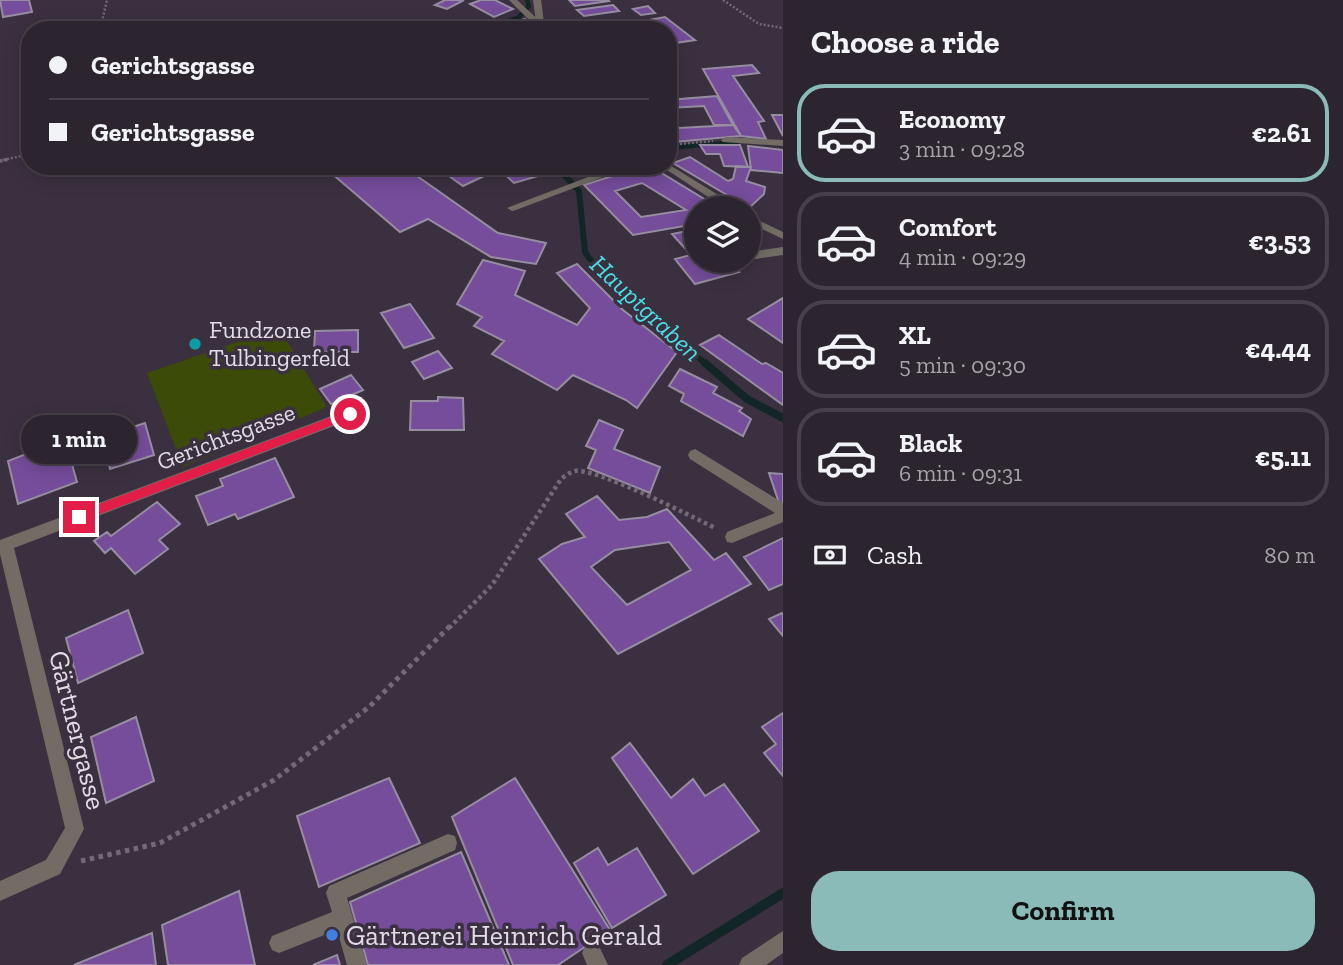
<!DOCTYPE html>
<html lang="en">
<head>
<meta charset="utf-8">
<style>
	:root { --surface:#2c242f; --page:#38303b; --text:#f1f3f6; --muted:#a6a4aa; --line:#48414b; --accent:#8bbbb9 }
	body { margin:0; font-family:"Zilla Slab",serif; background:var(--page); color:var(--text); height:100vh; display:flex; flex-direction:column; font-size:26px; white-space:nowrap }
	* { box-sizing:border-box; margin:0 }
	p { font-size:23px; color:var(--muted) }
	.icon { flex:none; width:38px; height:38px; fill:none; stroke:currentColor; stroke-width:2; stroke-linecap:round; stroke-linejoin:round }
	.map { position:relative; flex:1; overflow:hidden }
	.side { display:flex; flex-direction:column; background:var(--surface); width:560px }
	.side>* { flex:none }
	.banner { position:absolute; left:21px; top:21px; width:656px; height:154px; border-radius:28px; box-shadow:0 4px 18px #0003,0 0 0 2px var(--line); display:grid; align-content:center; height:154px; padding:0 28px; background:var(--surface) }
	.controls { position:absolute; left:684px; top:196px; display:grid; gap:14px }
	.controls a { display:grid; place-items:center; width:77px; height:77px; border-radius:50%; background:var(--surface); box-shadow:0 4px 18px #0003,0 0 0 2px var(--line); font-size:35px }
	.end { position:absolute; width:32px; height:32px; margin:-16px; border:9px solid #e11d48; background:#fff; box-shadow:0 0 0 4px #fff }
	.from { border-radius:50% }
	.bubble { position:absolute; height:49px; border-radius:24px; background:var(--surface); box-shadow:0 4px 18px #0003,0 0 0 2px var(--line); font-size:23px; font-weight:800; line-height:49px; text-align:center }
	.banner b { display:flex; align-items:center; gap:24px; height:66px; font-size:26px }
	.banner b+b { border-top:2px solid var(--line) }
	.banner i { width:18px; height:18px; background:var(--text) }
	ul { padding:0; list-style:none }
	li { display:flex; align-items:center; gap:21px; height:98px; margin:0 14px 10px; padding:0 14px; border:4px solid var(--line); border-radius:28px }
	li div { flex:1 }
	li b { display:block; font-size:26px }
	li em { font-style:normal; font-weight:800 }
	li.current { border-color:var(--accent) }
	li>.icon { width:63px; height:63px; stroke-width:1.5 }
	h2 { padding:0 28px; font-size:32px; line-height:84px }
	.pay { display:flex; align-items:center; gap:18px; height:77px; padding:0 28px; font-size:26px }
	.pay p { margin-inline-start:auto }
	.primary-button { display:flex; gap:14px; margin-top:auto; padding:14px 28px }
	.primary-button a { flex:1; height:80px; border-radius:28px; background:var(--accent); color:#111; font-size:28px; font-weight:800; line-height:80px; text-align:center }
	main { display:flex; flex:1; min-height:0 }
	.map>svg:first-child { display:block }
	.green { fill:#3d4b09 }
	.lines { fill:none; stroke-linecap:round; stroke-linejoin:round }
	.stream-far3 { stroke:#132627; stroke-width:4.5 }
	.stream-far2 { stroke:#132627; stroke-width:6 }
	.stream-far1 { stroke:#132627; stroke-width:8 }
	.stream { stroke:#132627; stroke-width:10 }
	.building { fill:#754d9b; stroke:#968da0; stroke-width:2; fill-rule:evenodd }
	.path-far3 { stroke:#736977; stroke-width:2.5; stroke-dasharray:2 2; stroke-linecap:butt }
	.path-far2 { stroke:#736977; stroke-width:3.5; stroke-dasharray:2.5 2.5; stroke-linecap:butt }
	.path-far1 { stroke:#736977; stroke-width:4.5; stroke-dasharray:3.5 3.5; stroke-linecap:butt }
	.path { stroke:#736977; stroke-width:5; stroke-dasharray:4.5 4.5; stroke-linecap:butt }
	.service { fill:#726c65; fill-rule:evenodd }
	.minor { fill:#726c65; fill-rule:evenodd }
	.tertiary { fill:#726c65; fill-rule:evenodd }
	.route { fill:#e11d48 }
	.culture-dot { fill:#0f9aa8; stroke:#3b303f; stroke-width:2.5 }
	.shop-dot { fill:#3f7fe0; stroke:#3b303f; stroke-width:2.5 }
	.labels { text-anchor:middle; stroke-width:7; stroke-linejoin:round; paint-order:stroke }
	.poi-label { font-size:24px; fill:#e3dce6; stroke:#3b303f; text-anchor:start }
	.street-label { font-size:24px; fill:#e3dce6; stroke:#3b303f }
	.water-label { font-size:26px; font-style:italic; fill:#46dfe6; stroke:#3b303f }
	.near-street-label { font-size:28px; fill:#e3dce6; stroke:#3b303f }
	.near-poi-label { font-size:28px; fill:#e3dce6; stroke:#3b303f; text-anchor:start }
</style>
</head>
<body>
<main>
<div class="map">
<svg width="783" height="965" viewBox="0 0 783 965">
	<rect width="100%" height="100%" fill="#3b303f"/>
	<path class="green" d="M279,328L327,407L183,467L147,373Z"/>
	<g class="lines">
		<path class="stream-far3" d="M477,30L518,18L529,6L527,0
			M668,148L738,142"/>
		<path class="stream-far2" d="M556,166L579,191L585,252L599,272L707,365"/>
		<path class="stream-far1" d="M705,363L747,399L783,418"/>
		<path class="stream" d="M667,965L783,893"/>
	</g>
	<path class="building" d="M0,0H29L32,12L3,17Z
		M445,0H464L447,9L435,5Z
		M481,0H495L513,9L494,17L470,4Z
		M569,0H608L609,1L575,6Z
		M613,5L619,11L584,16L577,10Z
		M648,6L655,13L641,15L633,9Z
		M665,17L695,40L669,44L668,30H647L638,22Z
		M525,19L528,30H488Z
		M573,21L574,23L594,22L600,30H552L549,22Z
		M752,65L759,73L733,76L764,121L758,122L766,139L741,136L703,69Z
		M717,96L733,125H714L704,106L668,108V100Z
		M772,115H783V136Z
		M668,125H677L679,128L733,125L741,136L674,142L668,133Z
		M700,145H740L748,167L724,166L720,154H706Z
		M748,146L783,150V173L751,170Z
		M690,157L728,181L733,179L736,166L751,167L746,181L765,187L764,194L749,208L673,163Z
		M323,166H437L417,176L498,233L546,243L536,264L491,257L428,219L400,232Z
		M496,166H546L552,172L514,183Z
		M644,166H650L719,208H696V224L633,235L584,185ZM642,183L686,210L641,217L615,191Z
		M468,167L482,177L463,186L449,176Z
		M696,229V261H728L739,272L695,284L675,259L691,255L672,234Z
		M483,260L525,271L515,295L577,325L590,308L557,273L577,264L623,310L677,352L637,408L626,400L573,375L557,390L492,354L504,341L474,326L482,317L457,304Z
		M783,298V343L748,319Z
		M410,304L434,338L404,348L381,313Z
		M358,330V352H314L315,331Z
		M719,335L762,364L766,363L783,373V405L700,345Z
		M438,351L452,368L424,379L412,362Z
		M680,369L717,387L713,393L742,408L739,411L751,419L743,436L681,401L684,394L669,386Z
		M351,375L363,390L331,404L320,389Z
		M438,397L463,398L464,430H410L411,401H438Z
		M599,420L623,430L614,449L660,467L650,493L588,468L596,450L586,446Z
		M145,423L154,455L110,469L102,437Z
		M63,433L77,482L18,504L8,461L39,449L36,441Z
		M275,458L294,497L238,519L235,514L208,525L196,496L223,486L220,479Z
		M769,473L783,474V503H779Z
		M597,496L619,520L647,517L667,509L714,560L726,553L751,584L618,654L539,559L562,544L585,537L566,514ZM669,542L691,570L627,605L591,567L615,550Z
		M157,502L180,524L159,540L168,549L135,574L111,548L105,553L94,541L107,532L111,536Z
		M783,538V584L769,590L744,557Z
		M128,610L143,653L78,683L66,638Z
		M782,613L783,614V636L769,619Z
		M783,713V776L764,753L776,744L762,727Z
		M136,717L154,781L106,803L91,737Z
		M630,743L671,798L693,779L705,796L724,784L759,831L693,874L612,758Z
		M389,778L420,843L319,887L297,816Z
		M515,778L610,930L558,965H513L452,817Z
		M598,848L608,865L637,848L666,895L612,928L574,863Z
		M461,852L509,965H368L350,902Z
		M239,891L255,965H168L162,925Z
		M152,933L156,965H74Z
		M337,955L340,965H313Z"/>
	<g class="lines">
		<path class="path-far3" d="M723,0L759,24L783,28
			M100,30L107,0
			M668,145L713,141
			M3,160L30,154"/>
		<path class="path-far2" d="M0,161L10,159"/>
		<path class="path-far1" d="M449,628L492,585L561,479C565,476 570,472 575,471C597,468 691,516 715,528"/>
		<path class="path" d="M81,861L160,843L274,780L369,707L450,626"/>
		<path class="service" d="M783,247V255L749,260V252Z
			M448,834L455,836L457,843L455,850L347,898L367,965H347L337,930L279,953L272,950L269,943L272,936L332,912L326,893L329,886Z
			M592,943L599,946L608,965H587L582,953L585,946Z"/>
		<path class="minor" d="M509,0H517L543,24V28H537Z
			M726,137L783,140V146L723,142L721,140Z
			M617,166H632L516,210L512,211L507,208Z
			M350,409L357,414L355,418L14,548L84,829L60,874L0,901V881L46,860L65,828L0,554V540Z
			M695,449L783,503V522L732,543L727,542L725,537L727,532L775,513L690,459L688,455L690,451Z"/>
		<path class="tertiary" d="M533,0H541L545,30H537Z
			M668,164L736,206L737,208H725L661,166H668Z
			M749,216L783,232V239L749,223Z
			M783,931V953L766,965H739L742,958Z"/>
	</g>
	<path class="route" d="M350,410L354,411V417L79,522L74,517L75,513Z"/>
	<circle class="culture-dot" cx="195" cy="344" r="7"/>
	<circle class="shop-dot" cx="332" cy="935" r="7"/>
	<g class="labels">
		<g class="poi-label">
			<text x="209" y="338">Fundzone<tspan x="209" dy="28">Tulbingerfeld</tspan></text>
		</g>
		<g class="street-label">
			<text transform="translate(226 437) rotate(-21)" y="8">Gerichtsgasse</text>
		</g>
		<g class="water-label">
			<text transform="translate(646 308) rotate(43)" y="9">Hauptgraben</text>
		</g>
		<g class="near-street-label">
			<text transform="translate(78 730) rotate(76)" y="10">Gärtnergasse</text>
		</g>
		<g class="near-poi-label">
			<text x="346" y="945">Gärtnerei Heinrich Gerald</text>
		</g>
	</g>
</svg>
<div class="controls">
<a><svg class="icon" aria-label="layers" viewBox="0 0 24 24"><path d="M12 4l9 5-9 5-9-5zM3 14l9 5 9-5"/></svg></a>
</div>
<i class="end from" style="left:350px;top:414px"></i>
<i class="end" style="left:79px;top:517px"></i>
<div class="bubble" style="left:21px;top:415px;width:116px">1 min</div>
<div class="banner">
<b><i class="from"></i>Gerichtsgasse</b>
<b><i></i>Gerichtsgasse</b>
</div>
</div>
<section class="side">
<h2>Choose a ride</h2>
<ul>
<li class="current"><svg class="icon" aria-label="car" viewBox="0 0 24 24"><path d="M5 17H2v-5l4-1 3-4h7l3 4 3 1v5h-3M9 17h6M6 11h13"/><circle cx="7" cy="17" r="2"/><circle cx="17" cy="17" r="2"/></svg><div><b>Economy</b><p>3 min · 09:28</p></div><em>€2.61</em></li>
<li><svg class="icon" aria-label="car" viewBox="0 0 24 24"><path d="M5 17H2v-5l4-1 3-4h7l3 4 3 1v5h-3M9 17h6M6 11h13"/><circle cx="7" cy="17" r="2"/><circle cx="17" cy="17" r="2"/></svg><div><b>Comfort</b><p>4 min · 09:29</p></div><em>€3.53</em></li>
<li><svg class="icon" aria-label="car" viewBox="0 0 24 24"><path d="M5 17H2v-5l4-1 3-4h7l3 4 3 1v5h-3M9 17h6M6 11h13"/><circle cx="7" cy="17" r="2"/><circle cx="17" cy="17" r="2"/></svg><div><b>XL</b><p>5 min · 09:30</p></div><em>€4.44</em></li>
<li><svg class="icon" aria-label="car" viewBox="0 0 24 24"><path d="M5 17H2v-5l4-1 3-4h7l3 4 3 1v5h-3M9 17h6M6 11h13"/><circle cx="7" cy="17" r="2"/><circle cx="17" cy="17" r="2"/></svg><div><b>Black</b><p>6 min · 09:31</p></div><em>€5.11</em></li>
</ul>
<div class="pay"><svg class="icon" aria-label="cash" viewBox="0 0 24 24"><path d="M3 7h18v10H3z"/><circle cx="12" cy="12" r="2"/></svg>Cash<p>80 m</p></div>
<div class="primary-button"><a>Confirm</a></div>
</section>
</main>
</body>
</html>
